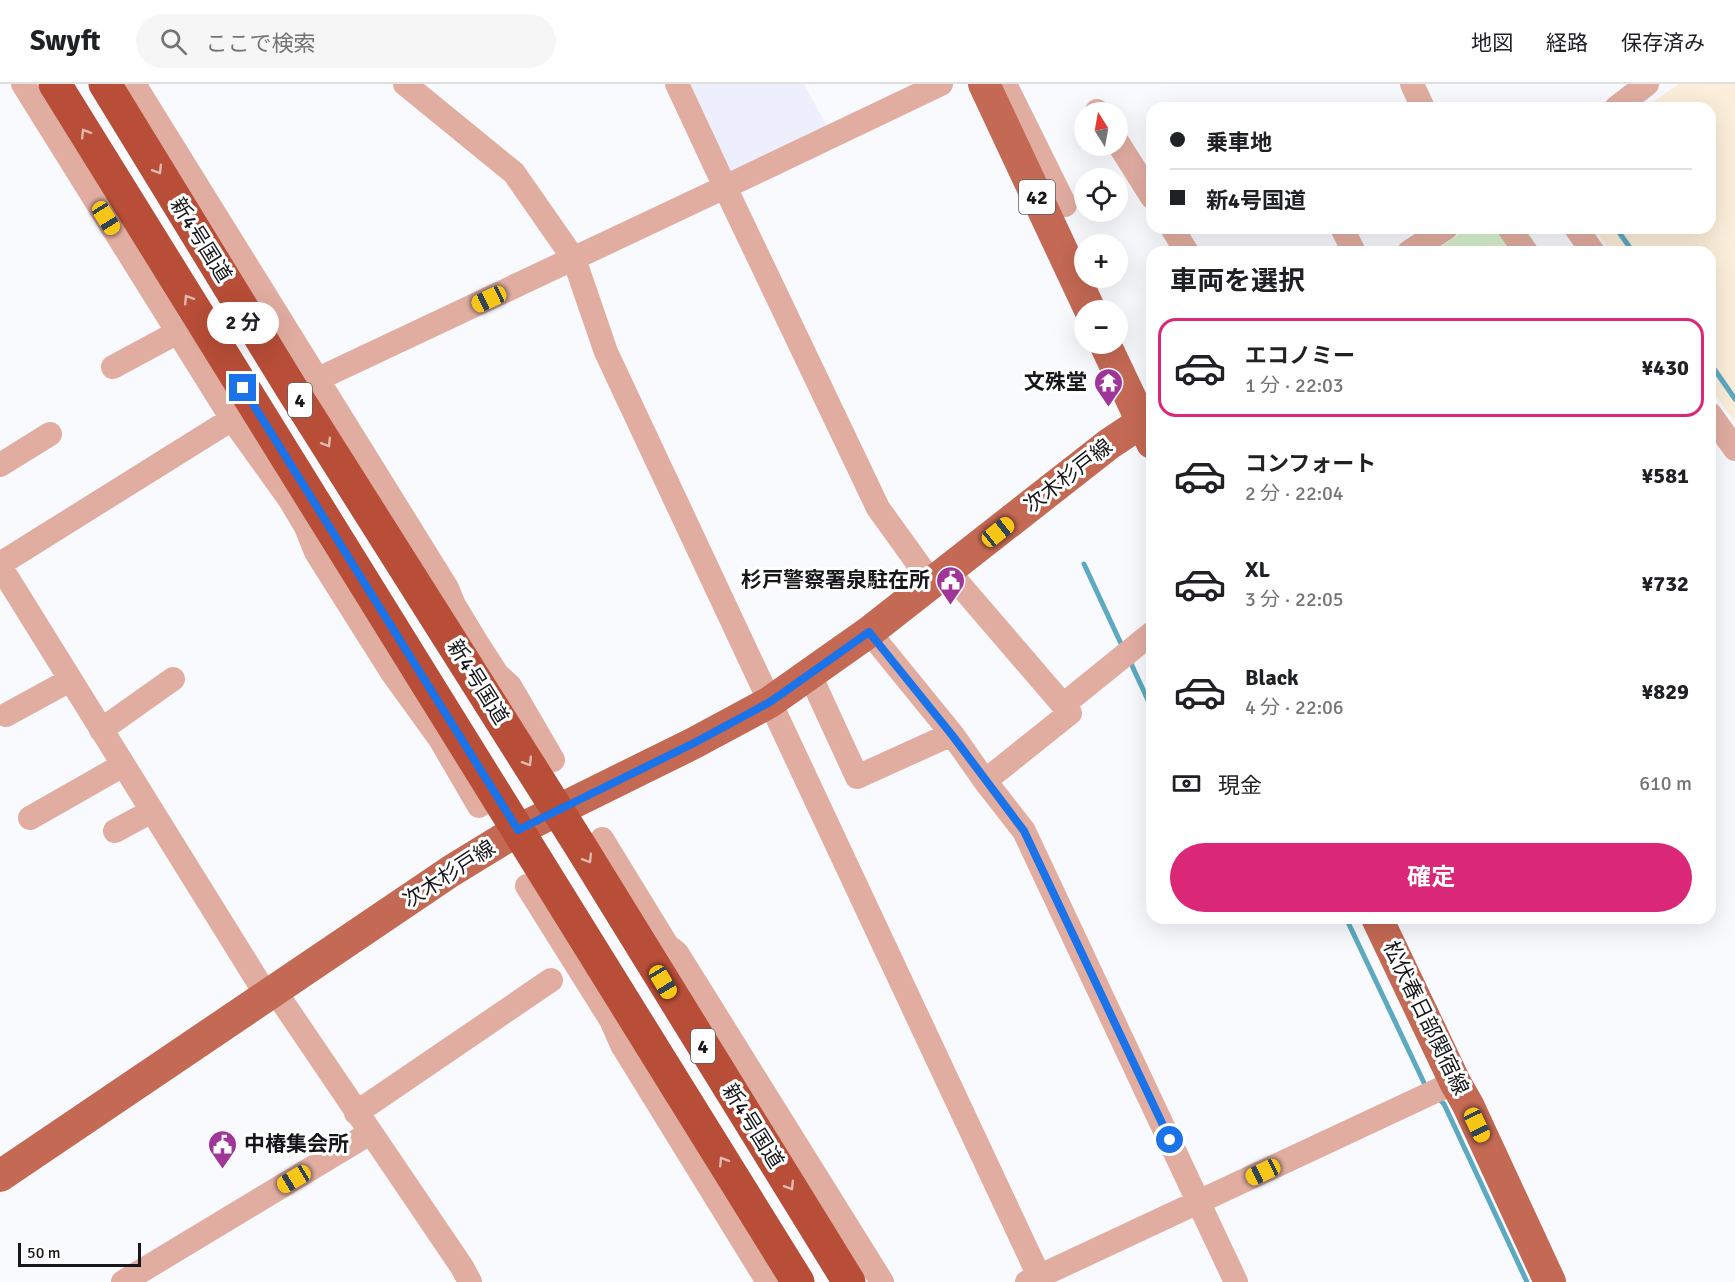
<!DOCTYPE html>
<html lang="ja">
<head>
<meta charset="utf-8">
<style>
	:root { --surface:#fff; --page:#f6f6f6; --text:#202124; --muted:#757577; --line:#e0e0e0; --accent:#db2777 }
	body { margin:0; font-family:Signika,"Noto Sans JP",sans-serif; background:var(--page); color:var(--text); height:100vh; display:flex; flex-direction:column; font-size:22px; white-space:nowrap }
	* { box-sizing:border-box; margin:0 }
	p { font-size:20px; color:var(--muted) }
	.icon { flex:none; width:33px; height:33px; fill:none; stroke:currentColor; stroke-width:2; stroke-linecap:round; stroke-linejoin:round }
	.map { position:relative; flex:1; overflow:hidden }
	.drawer { position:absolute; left:1146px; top:162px; width:570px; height:678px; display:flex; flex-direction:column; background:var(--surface); border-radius:18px; box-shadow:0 6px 24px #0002 }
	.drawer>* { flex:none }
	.hud { position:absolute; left:1146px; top:18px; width:570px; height:132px; border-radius:18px; box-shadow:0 6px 24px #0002; display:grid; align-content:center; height:132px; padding:0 24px; background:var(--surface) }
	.needle { width:39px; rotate:349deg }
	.fabs { position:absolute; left:1074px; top:18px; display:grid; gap:12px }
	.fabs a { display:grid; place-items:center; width:54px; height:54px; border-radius:50%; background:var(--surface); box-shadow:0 6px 24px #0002; font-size:30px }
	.scale { position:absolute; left:18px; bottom:15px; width:123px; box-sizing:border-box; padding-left:6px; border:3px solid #17171a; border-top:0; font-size:16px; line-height:21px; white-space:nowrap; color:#17171a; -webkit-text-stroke:4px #fff; paint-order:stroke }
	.end { position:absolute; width:27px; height:27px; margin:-14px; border:8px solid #1a73e8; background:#fff; box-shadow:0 0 0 3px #fff }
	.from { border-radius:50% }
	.bubble { position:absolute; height:42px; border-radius:21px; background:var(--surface); box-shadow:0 6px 24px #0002; font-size:20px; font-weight:700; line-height:42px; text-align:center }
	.car { position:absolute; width:18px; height:36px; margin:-18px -9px; border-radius:8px; box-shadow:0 0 4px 2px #0007; background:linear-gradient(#f5c518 24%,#345 0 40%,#f5c518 0 76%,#345 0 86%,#f5c518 0) }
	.hud b { display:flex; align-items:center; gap:21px; height:57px; font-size:22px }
	.hud b+b { border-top:2px solid var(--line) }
	.hud i { width:15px; height:15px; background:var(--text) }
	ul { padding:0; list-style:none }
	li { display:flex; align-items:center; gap:18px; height:99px; margin:0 12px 9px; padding:0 12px; border:3px solid transparent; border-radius:18px }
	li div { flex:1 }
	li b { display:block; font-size:22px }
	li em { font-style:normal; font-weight:700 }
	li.selected { border-color:var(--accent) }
	li>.icon { width:54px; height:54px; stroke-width:1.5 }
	h2 { padding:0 24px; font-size:27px; line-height:72px }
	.pay { display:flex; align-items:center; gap:15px; height:66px; padding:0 24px; font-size:22px }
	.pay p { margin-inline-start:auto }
	.action { display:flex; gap:12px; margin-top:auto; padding:12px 24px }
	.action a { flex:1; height:69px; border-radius:36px; background:var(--accent); color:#fff; font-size:24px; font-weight:700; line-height:69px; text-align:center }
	header { display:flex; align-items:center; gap:36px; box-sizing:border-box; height:84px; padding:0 30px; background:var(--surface); border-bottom:2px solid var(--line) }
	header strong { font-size:28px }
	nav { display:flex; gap:33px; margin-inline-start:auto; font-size:21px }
	.search { width:420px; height:54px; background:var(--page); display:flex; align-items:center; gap:15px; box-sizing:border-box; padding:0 21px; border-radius:33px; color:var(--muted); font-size:22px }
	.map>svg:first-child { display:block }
	.built { fill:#edeffd }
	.industrial { fill:#fbeeda }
	.green { fill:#d9f2cf }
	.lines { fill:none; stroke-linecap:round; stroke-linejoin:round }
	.stream { stroke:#5daac0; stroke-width:5 }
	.minor { stroke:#e1ada1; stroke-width:24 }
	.major { stroke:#c46954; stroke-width:32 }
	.highway { stroke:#b84e37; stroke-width:33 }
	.oneway { stroke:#e3b8af }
	.route { stroke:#1a73e8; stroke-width:8 }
	.labels { text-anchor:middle; stroke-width:6; stroke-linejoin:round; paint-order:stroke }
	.shield { fill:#fff; stroke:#5d5d5f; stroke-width:1.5 }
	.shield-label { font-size:20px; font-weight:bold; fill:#17171a }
	.street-label { font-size:21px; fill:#17171a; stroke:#fff }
	.poi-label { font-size:21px; font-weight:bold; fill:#17171a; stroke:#fff; text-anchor:end }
</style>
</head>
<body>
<header>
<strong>Swyft</strong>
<div class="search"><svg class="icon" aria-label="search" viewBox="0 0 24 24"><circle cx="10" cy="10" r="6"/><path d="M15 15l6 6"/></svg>ここで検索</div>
<nav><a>地図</a><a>経路</a><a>保存済み</a></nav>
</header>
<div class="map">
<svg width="1735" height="1198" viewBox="0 0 1735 1198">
	<rect width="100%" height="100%" fill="#f9fafe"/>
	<path class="built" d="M685,0H804L829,46L731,96Z"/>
	<path class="industrial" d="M1679,0H1735V338L1710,304V168H1611L1593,144H1710V24H1644Z"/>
	<path class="green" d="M1469,144H1525L1541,168H1432Z"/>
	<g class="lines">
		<path class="stream" d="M1616,144L1633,168
			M1710,279L1735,315
			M1084,480L1123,564
			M1129,575L1152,625
			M1346,834L1426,1003
			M1438,1014L1444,1020L1527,1198"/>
		<path class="minor" d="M23,0L232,335L290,416L306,443L316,468L393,590L440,655L479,722
			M134,0L447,504L454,521L477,559L497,590L510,602L553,676
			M405,0L514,89L574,175L606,268L1039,1192
			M1005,0L1065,121
			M1412,0L1423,24
			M1616,24L1647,0
			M1097,27L1098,28
			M1118,59L1152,113
			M1172,144L1187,168
			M1342,144L1354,168
			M1509,144L1526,168
			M1576,144L1593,168
			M1409,168L1446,144
			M113,283L178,248
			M318,295L725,103L677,0
			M1710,330L1735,365
			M0,381L50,350
			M0,480L232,335
			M0,482L267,912
			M932,499L878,424L725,103L941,0
			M869,548L952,650L985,697L1070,629L948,487
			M810,591L857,693L952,650
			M1063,621L1152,549
			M6,631L70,596
			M101,646L173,595
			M985,697L1024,747L1236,1198
			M30,734L123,681
			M115,747L152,727
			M602,755L667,861L677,869L882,1198
			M527,802L611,936L622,961L768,1198
			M275,907L462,1183L470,1198
			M356,1029L551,896
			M123,1198L370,1049
			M1027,1198L1455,998"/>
		<path class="major" d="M984,0L1090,226
			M1105,260L1152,359
			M1377,834L1455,998L1468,1021L1550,1198
			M0,1092L451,787L518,746L694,659L770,618L869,548L1109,360L1142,338"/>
		<path class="highway" d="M55,0L798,1198
			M105,0L293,307L579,760L849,1198"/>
	</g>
	<defs><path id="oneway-chevron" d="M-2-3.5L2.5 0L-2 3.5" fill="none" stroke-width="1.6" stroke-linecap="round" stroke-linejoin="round" transform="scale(1.5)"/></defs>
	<g class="oneway">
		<use href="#oneway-chevron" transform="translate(85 49) rotate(-122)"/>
		<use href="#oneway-chevron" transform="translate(158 86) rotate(58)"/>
		<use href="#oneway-chevron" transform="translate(188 215) rotate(-122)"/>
		<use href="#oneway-chevron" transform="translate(327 359) rotate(58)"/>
		<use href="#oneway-chevron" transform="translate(528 678) rotate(58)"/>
		<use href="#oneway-chevron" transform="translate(588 775) rotate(59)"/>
		<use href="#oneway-chevron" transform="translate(723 1077) rotate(-122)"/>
		<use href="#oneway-chevron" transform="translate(790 1102) rotate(58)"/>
	</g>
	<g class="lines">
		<path class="route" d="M243,304L518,746L694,659L770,618L869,548L952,651L1024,747L1170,1056"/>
	</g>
	<defs>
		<symbol id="temple-pin" viewBox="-11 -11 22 30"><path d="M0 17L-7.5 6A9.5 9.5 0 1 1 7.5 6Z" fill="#9f3698" stroke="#fff"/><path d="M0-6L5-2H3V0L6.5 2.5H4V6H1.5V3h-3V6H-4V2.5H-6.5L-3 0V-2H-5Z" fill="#fff"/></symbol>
		<symbol id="civic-pin" viewBox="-11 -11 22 30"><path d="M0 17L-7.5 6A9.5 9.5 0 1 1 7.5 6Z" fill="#9f3698" stroke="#fff"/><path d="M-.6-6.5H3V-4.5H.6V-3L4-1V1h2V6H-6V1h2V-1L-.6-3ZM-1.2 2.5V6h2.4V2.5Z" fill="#fff"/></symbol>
	</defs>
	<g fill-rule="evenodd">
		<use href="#temple-pin" x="1092" y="282" width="33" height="45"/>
		<use href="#civic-pin" x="934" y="480" width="33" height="45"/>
		<use href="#civic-pin" x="206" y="1044" width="33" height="45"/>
	</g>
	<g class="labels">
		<g class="shield">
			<rect x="1019" y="96" width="36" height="34" rx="4.5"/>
			<rect x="288" y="299" width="24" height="34" rx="4.5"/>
			<rect x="691" y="945" width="24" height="34" rx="4.5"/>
		</g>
		<g class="shield-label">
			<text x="1037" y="120">42</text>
			<text x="300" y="323">4</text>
			<text x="703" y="969">4</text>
		</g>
		<g class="street-label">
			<text transform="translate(201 156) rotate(58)" y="7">新4号国道</text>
			<text transform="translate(1068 392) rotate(-38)" y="7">次木杉戸線</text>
			<text transform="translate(478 598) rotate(58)" y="7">新4号国道</text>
			<text transform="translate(449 790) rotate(-33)" y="7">次木杉戸線</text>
			<text transform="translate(1426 934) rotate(64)" y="7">松伏春日部関宿線</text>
			<text transform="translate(753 1042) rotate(58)" y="7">新4号国道</text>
		</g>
		<g class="poi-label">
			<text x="1087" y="305">文殊堂</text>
			<text x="930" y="503">杉戸警察署泉駐在所</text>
			<text x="244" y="1067" text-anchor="start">中椿集会所</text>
		</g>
	</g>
</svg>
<div class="fabs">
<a><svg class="needle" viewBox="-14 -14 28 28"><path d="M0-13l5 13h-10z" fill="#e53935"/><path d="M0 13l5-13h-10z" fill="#757577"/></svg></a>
<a><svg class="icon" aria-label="locate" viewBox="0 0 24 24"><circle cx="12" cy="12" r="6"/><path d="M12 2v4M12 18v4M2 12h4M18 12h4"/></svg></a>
<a>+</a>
<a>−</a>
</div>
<div class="scale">50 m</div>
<i class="end from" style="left:1170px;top:1056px"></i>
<i class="end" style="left:243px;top:304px"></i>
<div class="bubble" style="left:207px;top:218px;width:72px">2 分</div>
<i class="car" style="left:106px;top:134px;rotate:148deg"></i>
<i class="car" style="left:489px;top:215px;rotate:245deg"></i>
<i class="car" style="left:998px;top:448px;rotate:51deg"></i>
<i class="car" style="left:663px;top:898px;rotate:149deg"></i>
<i class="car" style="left:1477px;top:1041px;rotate:155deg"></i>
<i class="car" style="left:1263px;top:1088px;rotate:245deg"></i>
<i class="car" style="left:294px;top:1095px;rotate:239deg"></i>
<div class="hud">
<b><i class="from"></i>乗車地</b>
<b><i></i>新4号国道</b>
</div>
<section class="drawer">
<h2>車両を選択</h2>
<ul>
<li class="selected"><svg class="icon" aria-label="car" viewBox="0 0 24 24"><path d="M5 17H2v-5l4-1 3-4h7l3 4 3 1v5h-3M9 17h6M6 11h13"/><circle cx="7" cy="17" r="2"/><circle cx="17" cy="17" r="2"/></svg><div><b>エコノミー</b><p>1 分 · 22:03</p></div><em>¥430</em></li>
<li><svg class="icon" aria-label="car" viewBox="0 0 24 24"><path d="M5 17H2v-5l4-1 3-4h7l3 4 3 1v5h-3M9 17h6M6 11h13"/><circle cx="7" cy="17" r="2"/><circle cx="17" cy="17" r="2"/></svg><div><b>コンフォート</b><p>2 分 · 22:04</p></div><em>¥581</em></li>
<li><svg class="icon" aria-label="car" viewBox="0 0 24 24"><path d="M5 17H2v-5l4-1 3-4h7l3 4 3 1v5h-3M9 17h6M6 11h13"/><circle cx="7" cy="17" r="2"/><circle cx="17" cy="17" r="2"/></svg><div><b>XL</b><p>3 分 · 22:05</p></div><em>¥732</em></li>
<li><svg class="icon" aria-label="car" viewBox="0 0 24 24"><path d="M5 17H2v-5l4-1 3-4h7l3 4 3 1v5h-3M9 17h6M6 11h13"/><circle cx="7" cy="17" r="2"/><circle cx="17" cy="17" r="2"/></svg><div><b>Black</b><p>4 分 · 22:06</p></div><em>¥829</em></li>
</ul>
<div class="pay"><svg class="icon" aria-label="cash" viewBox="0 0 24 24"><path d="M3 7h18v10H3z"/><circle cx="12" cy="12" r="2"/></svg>現金<p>610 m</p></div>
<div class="action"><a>確定</a></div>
</section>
</div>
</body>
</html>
